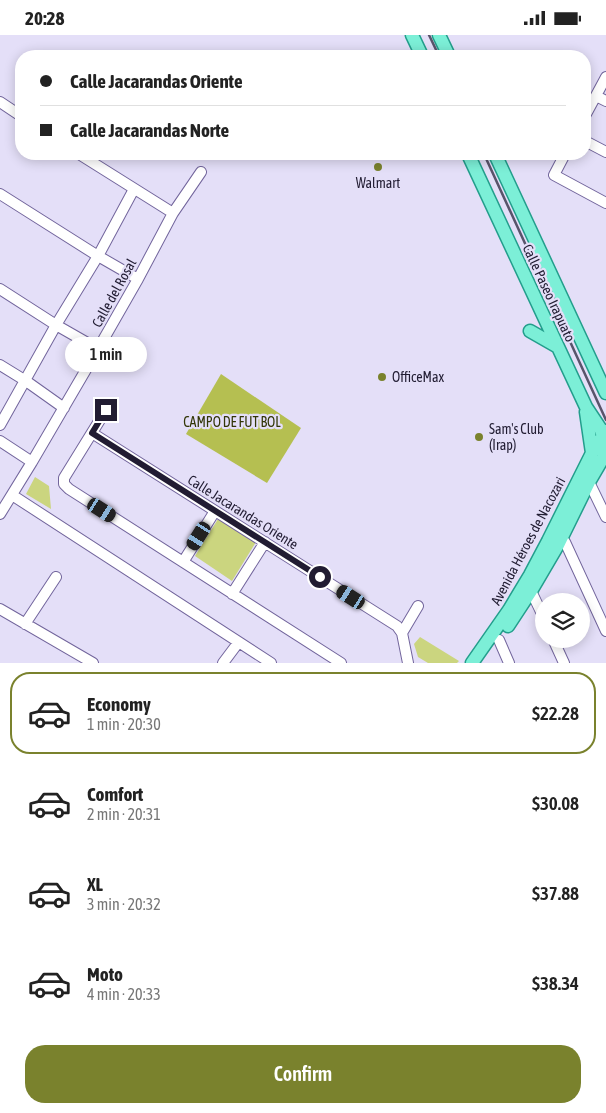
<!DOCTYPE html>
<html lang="en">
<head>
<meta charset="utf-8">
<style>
	:root { --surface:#fff; --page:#f6f6f6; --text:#222; --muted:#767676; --line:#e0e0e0; --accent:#7a822d }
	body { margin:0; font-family:"Asap Condensed",sans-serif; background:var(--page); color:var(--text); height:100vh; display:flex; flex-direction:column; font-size:19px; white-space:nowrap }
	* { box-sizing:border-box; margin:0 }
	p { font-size:16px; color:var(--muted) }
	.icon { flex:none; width:28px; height:28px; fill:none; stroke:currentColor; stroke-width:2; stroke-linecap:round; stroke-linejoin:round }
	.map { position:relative; height:628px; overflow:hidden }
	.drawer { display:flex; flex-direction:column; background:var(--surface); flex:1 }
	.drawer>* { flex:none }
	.banner { position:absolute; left:15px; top:15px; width:576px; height:110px; border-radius:20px; box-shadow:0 2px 12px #0003; display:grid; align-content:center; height:110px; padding:0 25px; background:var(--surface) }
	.buttons { position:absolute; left:535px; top:558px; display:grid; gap:10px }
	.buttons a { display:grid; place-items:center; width:55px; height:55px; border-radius:50%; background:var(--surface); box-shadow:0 2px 12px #0003; font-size:25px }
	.end { position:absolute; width:22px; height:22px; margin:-11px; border:6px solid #211c32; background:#fff; box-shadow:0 0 0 2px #fff }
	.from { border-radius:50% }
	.bubble { position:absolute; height:35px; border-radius:18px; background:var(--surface); box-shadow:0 2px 12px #0003; font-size:16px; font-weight:600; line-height:35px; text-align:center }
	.car { position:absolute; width:15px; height:30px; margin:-15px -8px; border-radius:6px; box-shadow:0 0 4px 1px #0007; background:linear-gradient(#222 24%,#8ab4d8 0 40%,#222 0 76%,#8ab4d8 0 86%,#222 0) }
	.banner b { display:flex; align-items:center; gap:18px; height:48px; font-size:19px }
	.banner b+b { border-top:1px solid var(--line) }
	.banner i { width:12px; height:12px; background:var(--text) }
	ul { padding:9px 0 0; list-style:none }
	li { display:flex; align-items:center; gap:15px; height:82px; margin:0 10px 8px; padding:0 15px; border:2px solid transparent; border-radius:20px }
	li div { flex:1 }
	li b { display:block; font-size:19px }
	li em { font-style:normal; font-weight:600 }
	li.current { border-color:var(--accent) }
	li>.icon { width:45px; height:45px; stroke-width:1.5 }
	.primary-button { display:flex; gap:10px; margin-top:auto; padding:10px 25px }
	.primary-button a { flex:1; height:58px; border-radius:20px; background:var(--accent); color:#fff; font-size:20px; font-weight:600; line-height:58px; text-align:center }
	.status { display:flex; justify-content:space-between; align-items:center; height:35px; padding:0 25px; background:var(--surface); direction:ltr }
	.status svg { height:14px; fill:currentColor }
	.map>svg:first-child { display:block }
	.green { fill:#cbd57f }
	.forest { fill:#b5bf51 }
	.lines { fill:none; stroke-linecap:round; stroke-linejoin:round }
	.minor-casing { stroke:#72659c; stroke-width:12 }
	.major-casing { stroke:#239e8c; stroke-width:15 }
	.minor { stroke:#fff; stroke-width:10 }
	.major { stroke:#7cefd7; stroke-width:12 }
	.rail { stroke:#59546b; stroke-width:2.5 }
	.route { stroke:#211c32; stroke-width:6 }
	.poi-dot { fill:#7a822d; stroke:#e4dff8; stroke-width:2 }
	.labels { text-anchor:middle; stroke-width:4.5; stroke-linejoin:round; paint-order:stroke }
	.poi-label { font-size:14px; fill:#211c32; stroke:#e4dff8; text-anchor:start }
	.street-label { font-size:14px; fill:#211c32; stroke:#e4dff8 }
	.park-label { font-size:14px; fill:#323606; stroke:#e4dff8 }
</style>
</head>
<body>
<div class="status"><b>20:28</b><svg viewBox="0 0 49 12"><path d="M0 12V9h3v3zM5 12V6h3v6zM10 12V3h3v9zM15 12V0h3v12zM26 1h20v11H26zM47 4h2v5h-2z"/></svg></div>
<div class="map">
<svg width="606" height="628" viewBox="0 0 606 628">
	<rect width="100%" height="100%" fill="#e4dff8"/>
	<path class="green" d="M35,442L49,451L51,474L26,459Z
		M218,484L256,507L232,546L195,521Z
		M420,602L459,626L457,628H428L418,622L414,609Z"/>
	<path class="forest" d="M221,339L301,393L267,448L186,399Z"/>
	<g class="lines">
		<defs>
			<path id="minor" d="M596,61L606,66
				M0,67L21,81
				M585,81L606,42
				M585,106L606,117
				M79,119L173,178
				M565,119L554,140L606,168
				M0,159L98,221L138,244
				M0,254L56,290L98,314
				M0,330L26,346L64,373
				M106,375L64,443V449L69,454L341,628
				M0,390L56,290L98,221L134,154
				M92,398L397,591L402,598L408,628
				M0,406L32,427
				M589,447L606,482
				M12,460L271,628
				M0,479L32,427L98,314L138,244L173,178L201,137
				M565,507L606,596
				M183,527L215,476
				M531,556L544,583
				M232,559L265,507
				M0,574L93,628
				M25,589L56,542
				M402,598L418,571
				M553,604L564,628
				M499,605L509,628
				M223,628L238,608"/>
			<path id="major" d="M412,0L422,21
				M439,0L449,21
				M468,119L586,372L600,393L606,409
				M495,119L606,358
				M530,296L558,312
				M586,377L592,418
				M508,591L531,556L558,510L589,447L606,418
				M472,628L509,575L530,540L548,506L592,418L606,396"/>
		</defs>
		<use href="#minor" class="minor-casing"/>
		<use href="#major" class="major-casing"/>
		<use href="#minor" class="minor"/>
		<use href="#major" class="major"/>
		<path class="rail" d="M429,0L439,21
			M484,119L606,385"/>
	</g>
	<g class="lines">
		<path class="route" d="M106,375L92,398L320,542"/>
	</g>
	<g class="poi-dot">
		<circle cx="378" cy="132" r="5"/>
		<circle cx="382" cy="342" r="5"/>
		<circle cx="479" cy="402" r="5"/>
	</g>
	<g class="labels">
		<g class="poi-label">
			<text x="378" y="153" text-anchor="middle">Walmart</text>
			<text x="392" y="347">OfficeMax</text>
			<text x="489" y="399">Sam's Club<tspan x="489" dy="16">(Irap)</tspan></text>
		</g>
		<g class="street-label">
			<text transform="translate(114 258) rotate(-61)" y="5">Calle del Rosal</text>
			<text transform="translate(549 258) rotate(65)" y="5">Calle Paseo Irapuato</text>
			<text transform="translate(243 477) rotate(32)" y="5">Calle Jacarandas Oriente</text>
			<text transform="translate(528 506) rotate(-62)" y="5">Avenida Héroes de Nacozari</text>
		</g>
		<g class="park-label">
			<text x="232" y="392">CAMPO DE FUT BOL</text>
		</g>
	</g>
</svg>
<div class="buttons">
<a><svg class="icon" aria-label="layers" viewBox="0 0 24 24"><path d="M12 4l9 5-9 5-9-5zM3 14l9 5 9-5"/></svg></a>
</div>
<i class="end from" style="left:320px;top:542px"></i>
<i class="end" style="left:106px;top:375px"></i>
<div class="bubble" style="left:65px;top:302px;width:82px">1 min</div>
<i class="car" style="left:102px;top:475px;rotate:122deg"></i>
<i class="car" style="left:199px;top:501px;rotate:212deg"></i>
<i class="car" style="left:351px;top:562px;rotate:302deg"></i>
<div class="banner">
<b><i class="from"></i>Calle Jacarandas Oriente</b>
<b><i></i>Calle Jacarandas Norte</b>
</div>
</div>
<section class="drawer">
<ul>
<li class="current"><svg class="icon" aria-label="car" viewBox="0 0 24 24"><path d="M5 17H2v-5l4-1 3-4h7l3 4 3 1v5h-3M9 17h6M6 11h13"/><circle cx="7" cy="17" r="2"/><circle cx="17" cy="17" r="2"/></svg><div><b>Economy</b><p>1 min · 20:30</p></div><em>$22.28</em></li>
<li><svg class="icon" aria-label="car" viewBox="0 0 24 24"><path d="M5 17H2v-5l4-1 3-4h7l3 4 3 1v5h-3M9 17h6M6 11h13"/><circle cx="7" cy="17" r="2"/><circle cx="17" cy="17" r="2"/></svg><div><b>Comfort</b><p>2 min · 20:31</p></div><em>$30.08</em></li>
<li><svg class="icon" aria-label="car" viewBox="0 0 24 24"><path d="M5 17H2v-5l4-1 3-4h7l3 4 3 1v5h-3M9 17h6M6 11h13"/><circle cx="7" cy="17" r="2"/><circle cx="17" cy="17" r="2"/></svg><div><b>XL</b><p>3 min · 20:32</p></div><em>$37.88</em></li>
<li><svg class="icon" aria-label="car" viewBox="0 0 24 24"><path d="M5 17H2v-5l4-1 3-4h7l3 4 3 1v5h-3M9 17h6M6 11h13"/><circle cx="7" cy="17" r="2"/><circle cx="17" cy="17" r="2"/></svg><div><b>Moto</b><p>4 min · 20:33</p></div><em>$38.34</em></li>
</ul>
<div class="primary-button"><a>Confirm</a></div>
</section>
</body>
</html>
